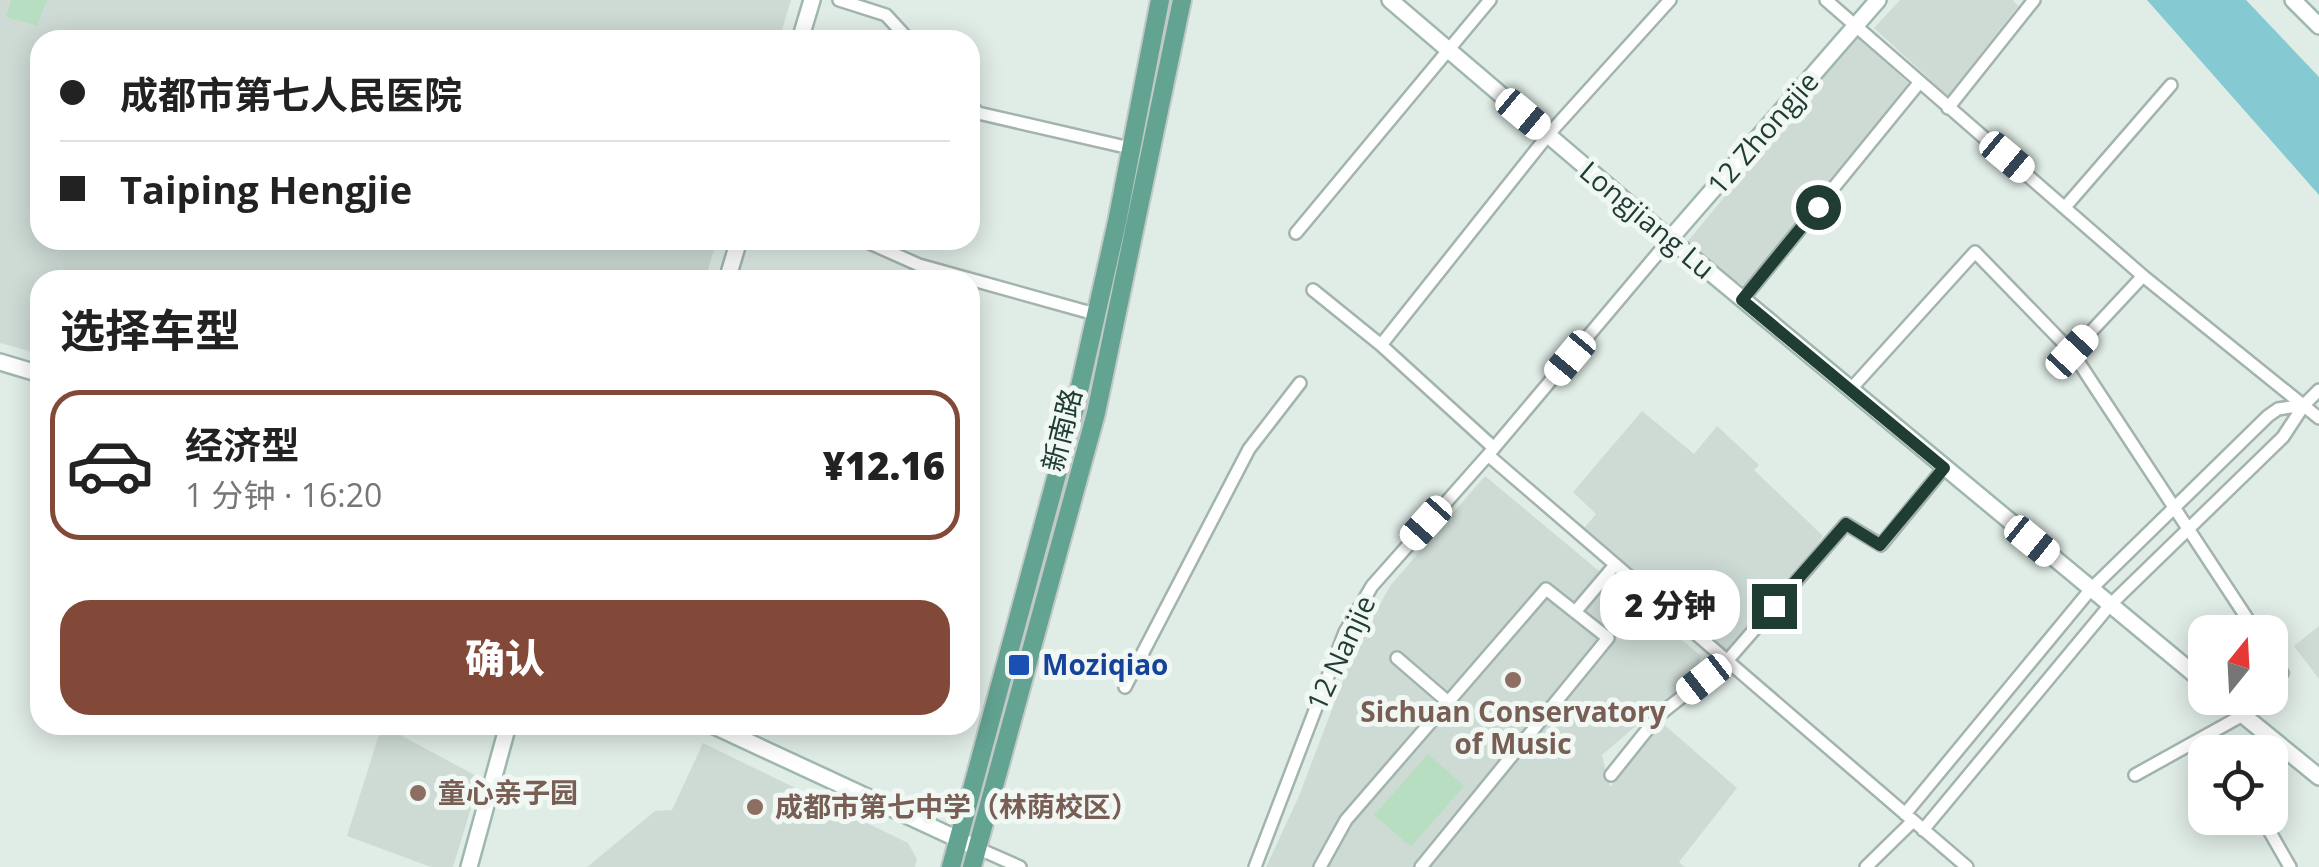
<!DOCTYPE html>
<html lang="zh">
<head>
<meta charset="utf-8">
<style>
	:root { --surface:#fff; --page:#f2f2f2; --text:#222; --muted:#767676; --line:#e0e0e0; --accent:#824838 }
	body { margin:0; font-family:"Open Sans","Noto Sans SC",sans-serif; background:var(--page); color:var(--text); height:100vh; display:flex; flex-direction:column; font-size:38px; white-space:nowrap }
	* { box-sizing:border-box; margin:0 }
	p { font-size:32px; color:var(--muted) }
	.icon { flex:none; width:55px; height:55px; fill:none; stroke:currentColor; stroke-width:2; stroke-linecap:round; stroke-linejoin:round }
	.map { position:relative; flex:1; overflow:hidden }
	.drawer { position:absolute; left:30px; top:270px; width:950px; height:465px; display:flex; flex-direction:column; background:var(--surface); border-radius:30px; box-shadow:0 5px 25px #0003 }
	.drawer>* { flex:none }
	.hud { position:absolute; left:30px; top:30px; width:950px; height:220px; border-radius:30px; box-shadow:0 5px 25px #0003; display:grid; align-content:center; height:220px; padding:0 30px; background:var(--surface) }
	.needle { width:65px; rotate:18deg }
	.controls { position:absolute; left:2188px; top:615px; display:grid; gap:20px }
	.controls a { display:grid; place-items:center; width:100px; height:100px; border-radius:20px; background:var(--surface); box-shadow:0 5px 25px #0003; font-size:50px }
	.end { position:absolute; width:45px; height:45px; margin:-22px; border:12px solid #203d34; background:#fff; box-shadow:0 0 0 5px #fff }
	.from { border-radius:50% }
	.bubble { position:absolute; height:70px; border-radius:30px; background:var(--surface); box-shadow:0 5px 25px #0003; font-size:32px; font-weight:800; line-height:70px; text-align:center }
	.car { position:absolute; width:30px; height:60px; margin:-30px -15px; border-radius:12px; box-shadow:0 0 8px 2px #0007; background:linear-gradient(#fff 24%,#345 0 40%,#fff 0 76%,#345 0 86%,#fff 0) }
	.hud b { display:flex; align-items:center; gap:35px; height:95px; font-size:38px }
	.hud b+b { border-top:2px solid var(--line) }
	.hud i { width:25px; height:25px; background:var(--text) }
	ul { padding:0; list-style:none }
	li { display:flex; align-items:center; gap:30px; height:150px; margin:0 20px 15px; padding:0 10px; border:5px solid transparent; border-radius:30px }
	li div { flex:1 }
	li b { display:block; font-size:38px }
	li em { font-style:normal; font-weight:800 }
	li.active { border-color:var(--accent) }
	li>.icon { width:90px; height:90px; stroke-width:1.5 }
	h2 { padding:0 30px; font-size:45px; line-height:120px }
	.action { display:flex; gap:20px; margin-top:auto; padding:20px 30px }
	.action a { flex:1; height:115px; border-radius:30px; background:var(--accent); color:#fff; font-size:40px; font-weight:800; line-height:115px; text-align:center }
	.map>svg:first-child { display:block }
	.built { fill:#cedbd5 }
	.green { fill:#b8dec1 }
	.water { fill:#85c9d3 }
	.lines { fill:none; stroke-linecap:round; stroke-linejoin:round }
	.street-casing { stroke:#a3b4ad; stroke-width:16 }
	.secondary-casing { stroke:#9eb8ae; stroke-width:20 }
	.primary-casing { stroke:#c1c9c6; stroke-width:22 }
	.street { stroke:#fff; stroke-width:11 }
	.secondary { stroke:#fff; stroke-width:15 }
	.primary { stroke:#63a391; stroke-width:18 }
	.route { stroke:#203d34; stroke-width:12 }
	.transit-dot { fill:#1a4fb4; stroke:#f1f8f4; stroke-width:4 }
	.education-dot { fill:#8d6e63; stroke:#f1f8f4; stroke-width:4 }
	.labels { text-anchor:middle; stroke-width:10; stroke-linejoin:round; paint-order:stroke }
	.street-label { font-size:28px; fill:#203d34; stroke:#f1f8f4 }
	.transit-label { font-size:28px; font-weight:bold; fill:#164399; stroke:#f1f8f4; text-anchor:start }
	.education-label { font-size:28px; font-weight:bold; fill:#785e54; stroke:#f1f8f4; text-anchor:start }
</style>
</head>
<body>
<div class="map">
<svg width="2319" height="867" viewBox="0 0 2319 867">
	<rect width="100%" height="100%" fill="#e0ece6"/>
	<path class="built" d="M0,0H791L779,40H40V240H717L705,280H40V354L0,343Z
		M1900,0H2013L2018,6L1948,96L1874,28Z
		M1857,36L1911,86L1744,286L1684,246Z
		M1642,411L1694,454L1717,426L1759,465L1754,470L1823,536L1791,580L1727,652L1584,528L1596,514L1573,492Z
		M1485,476L1701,656L1697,674L1602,755L1610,787L1661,722L1737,788L1679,862L1685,867H1266L1299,796L1352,657L1390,586Z
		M2319,626V679L2294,646Z
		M382,725L480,778L453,867H431L347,836Z
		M703,743L908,843L917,859L915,867H587L655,811L672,810Z"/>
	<path class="green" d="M11,0H47L37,26L6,17Z
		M1428,754L1464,786L1411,847L1374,815Z"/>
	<path class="water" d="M2147,0H2246L2319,77V195Z"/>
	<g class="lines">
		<defs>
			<path id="street" d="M839,0L886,15L909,40
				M1826,0L2143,276L2319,418
				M970,104L978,113L1130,148
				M1948,108L2034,0
				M2066,206L2171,85
				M1296,233L1490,0
				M863,240L919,265L1095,314
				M1313,290L1381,345L1494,448
				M1742,300L1919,83
				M1381,345L1548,135L1670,0
				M2072,352L2143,276
				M1850,390L1975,252L2072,352L2256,632
				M1488,455L1967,867
				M1575,612L1615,565
				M2270,655L2282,673L2270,686
				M1397,658L1448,702
				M1125,687L1249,449L1300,383
				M1611,775L1659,715L1727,661L1846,524L1881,545L1944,468
				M2135,775L2243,715L2259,698
				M1905,814L2091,589L2268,416L2278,409L2304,405
				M2262,818L2290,867
				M1923,830L2110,605L2283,437L2304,405L2319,390
				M977,848L1020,867
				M1255,867L1345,632L1372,586L1488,455L1670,239
				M1320,867L1346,820L1546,589L1608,638L1421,867
				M1866,867L1913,821"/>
			<path id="secondary" d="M1390,0L1670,239L2205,683
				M2293,0L2319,26
				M800,40L812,0
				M1670,239L1878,0
				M727,280L739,240
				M0,362L40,374
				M2222,698L2319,777
				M712,725L977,848
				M469,867L508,725"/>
			<path id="primary" d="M951,867L1076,404L1117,222L1160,0
				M972,867L1096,413L1182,0"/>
		</defs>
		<use href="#street" class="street-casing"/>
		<use href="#secondary" class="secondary-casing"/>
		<use href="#primary" class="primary-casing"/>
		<use href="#street" class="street"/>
		<use href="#secondary" class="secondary"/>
		<use href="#primary" class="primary"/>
	</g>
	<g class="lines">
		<path class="route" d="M1774,606L1846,524L1880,545L1944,468L1742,300L1818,207"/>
	</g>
	<rect class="transit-dot" x="1007" y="653" width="24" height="24" rx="5"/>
	<g class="education-dot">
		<circle cx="1513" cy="680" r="10"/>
		<circle cx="418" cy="793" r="10"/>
		<circle cx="755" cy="807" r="10"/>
	</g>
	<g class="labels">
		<g class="street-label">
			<text transform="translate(1763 133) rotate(-49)" y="10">12 Zhongjie</text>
			<text transform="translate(1647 220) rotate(40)" y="10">Longjiang Lu</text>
			<text transform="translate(1062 430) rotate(-76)" y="10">新南路</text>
			<text transform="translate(1341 653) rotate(-65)" y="10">12 Nanjie</text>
		</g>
		<g class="transit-label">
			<text x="1042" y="675">Moziqiao</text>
		</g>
		<g class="education-label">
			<text x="1513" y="722" text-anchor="middle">Sichuan Conservatory<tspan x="1513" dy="32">of Music</tspan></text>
			<text x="438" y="803">童心亲子园</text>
			<text x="775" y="817">成都市第七中学（林荫校区）</text>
		</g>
	</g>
</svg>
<div class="controls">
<a><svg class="needle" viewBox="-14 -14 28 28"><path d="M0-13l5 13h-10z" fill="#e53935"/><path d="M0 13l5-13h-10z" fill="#767676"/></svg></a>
<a><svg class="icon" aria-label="locate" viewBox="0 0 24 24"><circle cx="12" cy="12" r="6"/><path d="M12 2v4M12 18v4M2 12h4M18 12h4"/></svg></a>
</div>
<i class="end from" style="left:1818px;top:207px"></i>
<i class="end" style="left:1774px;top:606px"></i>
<div class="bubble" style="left:1600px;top:570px;width:140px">2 分钟</div>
<i class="car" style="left:1523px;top:114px;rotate:130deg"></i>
<i class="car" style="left:2007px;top:157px;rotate:130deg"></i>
<i class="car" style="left:2072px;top:352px;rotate:43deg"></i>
<i class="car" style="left:1570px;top:358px;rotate:220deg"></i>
<i class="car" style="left:1426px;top:523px;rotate:222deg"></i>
<i class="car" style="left:2032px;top:541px;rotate:129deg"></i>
<i class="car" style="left:1704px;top:679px;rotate:232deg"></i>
<div class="hud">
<b><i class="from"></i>成都市第七人民医院</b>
<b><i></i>Taiping Hengjie</b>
</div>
<section class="drawer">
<h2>选择车型</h2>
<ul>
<li class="active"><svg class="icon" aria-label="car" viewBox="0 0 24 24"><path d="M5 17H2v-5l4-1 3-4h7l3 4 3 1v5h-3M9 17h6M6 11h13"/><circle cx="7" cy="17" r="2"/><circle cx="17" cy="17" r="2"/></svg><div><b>经济型</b><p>1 分钟 · 16:20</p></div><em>¥12.16</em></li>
</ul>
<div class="action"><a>确认</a></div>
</section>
</div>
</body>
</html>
